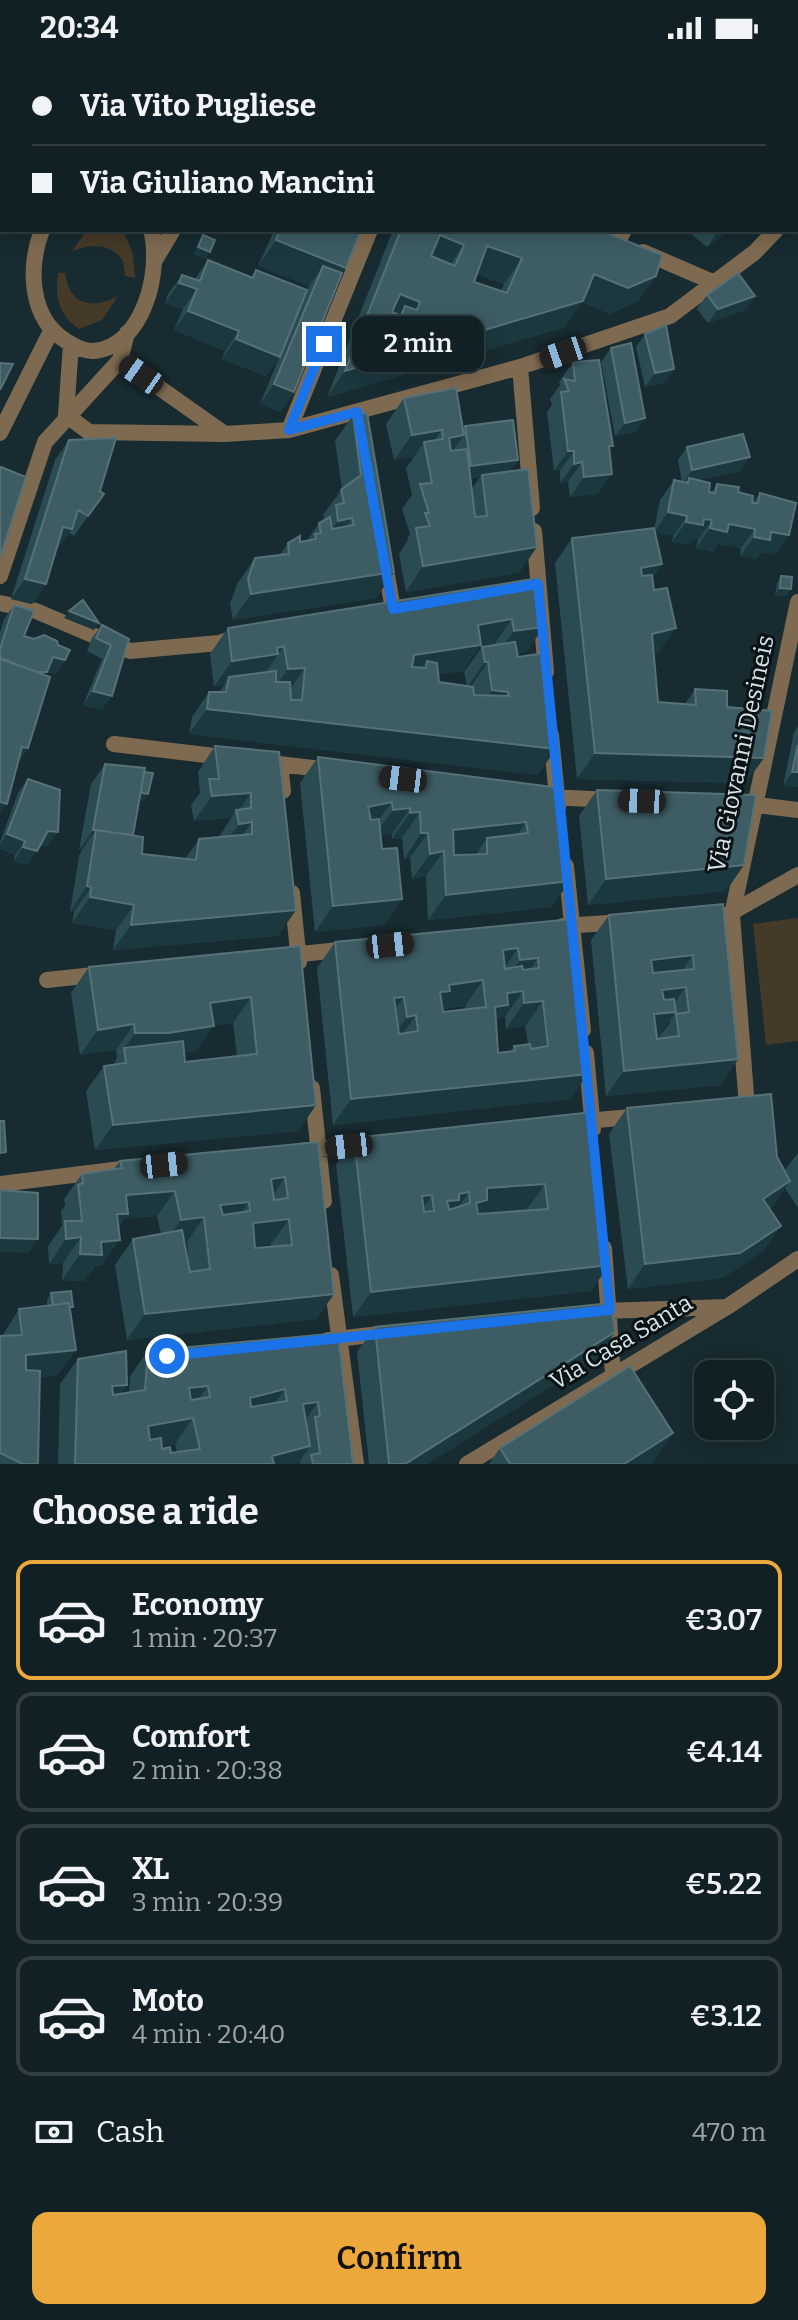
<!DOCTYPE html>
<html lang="en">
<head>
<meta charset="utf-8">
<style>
	:root { --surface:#112024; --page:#1e2d31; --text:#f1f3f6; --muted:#9ca3a6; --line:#303e41; --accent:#eda83b }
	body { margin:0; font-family:Bitter,serif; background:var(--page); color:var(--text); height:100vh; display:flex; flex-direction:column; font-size:30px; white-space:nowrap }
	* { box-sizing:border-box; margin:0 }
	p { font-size:26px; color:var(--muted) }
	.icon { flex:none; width:44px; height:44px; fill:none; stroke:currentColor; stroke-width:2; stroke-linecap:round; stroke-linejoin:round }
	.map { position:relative; height:1408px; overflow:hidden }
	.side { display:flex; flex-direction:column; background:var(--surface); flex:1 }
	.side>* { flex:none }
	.top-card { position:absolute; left:0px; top:0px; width:798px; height:176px; box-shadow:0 4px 20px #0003,0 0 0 2px var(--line); display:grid; align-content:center; height:176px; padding:0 32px; background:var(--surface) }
	.buttons { position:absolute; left:694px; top:1304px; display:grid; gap:16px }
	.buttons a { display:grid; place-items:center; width:80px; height:80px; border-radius:16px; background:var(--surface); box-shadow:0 4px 20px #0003,0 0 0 2px var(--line); font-size:40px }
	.end { position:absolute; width:36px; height:36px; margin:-18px; border:10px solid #1a73e8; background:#fff; box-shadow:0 0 0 4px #fff }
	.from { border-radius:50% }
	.bubble { position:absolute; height:56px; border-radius:16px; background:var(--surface); box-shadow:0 4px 20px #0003,0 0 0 2px var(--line); font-size:26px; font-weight:600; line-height:56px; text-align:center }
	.car { position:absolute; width:24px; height:48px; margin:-24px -12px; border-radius:10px; box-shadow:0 0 6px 2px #0007; background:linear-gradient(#222 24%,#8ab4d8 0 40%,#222 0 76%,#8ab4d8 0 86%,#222 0) }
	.top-card b { display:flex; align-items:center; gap:28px; height:76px; font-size:30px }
	.top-card b+b { border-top:2px solid var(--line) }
	.top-card i { width:20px; height:20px; background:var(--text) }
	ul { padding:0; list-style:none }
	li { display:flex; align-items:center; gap:24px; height:120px; margin:0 16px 12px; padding:0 16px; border:4px solid var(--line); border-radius:16px }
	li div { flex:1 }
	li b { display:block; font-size:30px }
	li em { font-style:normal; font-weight:600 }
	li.selected { border-color:var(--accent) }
	li>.icon { width:72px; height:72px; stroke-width:1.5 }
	h2 { padding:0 32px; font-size:36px; line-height:96px }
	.pay { display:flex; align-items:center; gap:20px; height:88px; padding:0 32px; font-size:30px }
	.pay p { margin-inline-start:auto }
	.cta { display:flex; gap:16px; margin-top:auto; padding:16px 32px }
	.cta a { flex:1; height:92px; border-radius:16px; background:var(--accent); color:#111; font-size:32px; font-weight:600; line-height:92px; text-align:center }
	.status { display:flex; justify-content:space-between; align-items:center; height:56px; padding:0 40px; background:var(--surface); direction:ltr }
	.status svg { height:22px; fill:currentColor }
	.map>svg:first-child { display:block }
	.green { fill:#453928 }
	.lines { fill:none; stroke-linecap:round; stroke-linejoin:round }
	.minor { stroke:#7e6a50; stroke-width:16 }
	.wall { fill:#2b4b53; fill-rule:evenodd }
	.shaded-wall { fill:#1b383e }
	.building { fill:#3d5c63; stroke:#567177; stroke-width:2; fill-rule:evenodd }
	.route { stroke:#1a73e8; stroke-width:10 }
	.labels { text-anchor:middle; stroke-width:6; stroke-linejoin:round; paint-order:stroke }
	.street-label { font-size:24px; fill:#d7e3e6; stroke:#091214 }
</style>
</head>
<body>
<div class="status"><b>20:34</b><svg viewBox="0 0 49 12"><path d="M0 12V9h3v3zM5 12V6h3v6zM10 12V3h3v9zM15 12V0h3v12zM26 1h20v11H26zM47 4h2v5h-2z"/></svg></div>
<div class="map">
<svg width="798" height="1408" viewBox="0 0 798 1408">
	<rect width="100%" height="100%" fill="#172b30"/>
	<path class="green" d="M87,174H123L133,198L135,222L125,220L123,205C110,187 92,188 72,195Z
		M58,217H65C70,249 91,254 118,240L102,264L79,273C58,258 55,242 58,217Z
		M798,862V985L766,989L753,868Z"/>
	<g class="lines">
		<path class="minor" d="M439,0L444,2
			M26,2V0
			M247,2L248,0
			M721,2L722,0
			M0,90L2,91
			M796,153L798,151
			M42,174C28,211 29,262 66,285C74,290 85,296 94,295C144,290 162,214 151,174
			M618,186L624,174
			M643,196L715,227
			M155,204L173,174
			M120,304L225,378
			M520,311L532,452
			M66,359L89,376L225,378L289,374L520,311L670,260L755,196L776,174
			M66,359L71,288
			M289,374L370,174
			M0,377L51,275
			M534,475L546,616
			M384,503L393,553
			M0,520L45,386L120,304L127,277
			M0,547L36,555L130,595L219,587L237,581
			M551,679L558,751
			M114,688L231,702
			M270,707L330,714
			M280,708L283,735
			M548,741L613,744
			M748,748L798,754
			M566,810L583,974
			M292,837L299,906
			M727,859L798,819
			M563,870L624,866
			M281,900L349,893
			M47,924L103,918
			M586,997L593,1073
			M312,1032L324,1145
			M738,1052L747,1051L732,859L798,546
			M574,1066L643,1060
			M300,1095L368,1088
			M0,1128L121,1113
			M604,1192L613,1318
			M331,1219L356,1408
			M602,1255L727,1251
			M328,1284L388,1277
			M467,1408L727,1251L798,1203"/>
	</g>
	<path class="wall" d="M0,0L2,2V66L0,65Z
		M769,0H798V38L796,35V2H768Z
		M267,174H361L346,212L342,217L294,336L280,356L260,348L279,302L266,320L222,303L225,295L174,274L183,253L165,247L168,238L182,219L195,223L208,204L251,221L256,214L293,267L309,230L258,210L273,177Z
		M393,174H599L656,220L638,245L610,258L582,246L565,271L327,341ZM477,218L504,228L501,235L474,226Z
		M686,174H729L707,191Z
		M707,239L755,240L745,254L708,267L697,253Z
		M645,278L674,313L665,326L645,331L636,291Z
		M611,292L636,376L615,380L601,306Z
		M573,306L609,395L598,438L570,441L568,426L560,427V415H554L547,356L552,349L550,343L560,329L559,326Z
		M404,342L463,373L465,370L518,404L510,415L519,517L406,536L399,498L408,484L407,483L410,478L402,453L412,439L406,412L414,401L394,404L386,368ZM480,421L472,433L470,422Z
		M353,359L394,516L376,542L233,564L230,548L237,528L255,502L279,500L288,487L307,485L319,467L324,464L323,459L342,433L335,385Z
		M69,384L100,435L104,438L74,480L69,477L57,493L46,528L32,548L11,543L55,404Z
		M687,391L741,415L698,424L709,436H712L717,428L738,436L752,447L760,437L776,499L761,496L756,503L740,500L741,492L718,488L713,496L696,492L698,484L693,483L689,489L672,486L673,480L655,476L662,508L653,521L658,597L654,598L658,646L685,648L695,633L727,651L746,727L577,723L555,507L572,482L654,474L660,444L674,424L682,426L678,404Z
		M781,520L791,533L786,540L775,539L777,527Z
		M539,522L544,571L526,596L517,597L538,719L189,678L192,661L209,636H219L224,629L214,631L210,598L228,572ZM479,591H482L464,616L467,630L439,626L438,618L463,615Z
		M14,549L24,580L65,604L56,618L47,616L45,619L28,692L18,707L0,758V576L4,563Z
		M102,569L129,583L102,654L83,649L102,603L87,595L92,582Z
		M798,670V731L783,730L794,676Z
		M215,690L279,696L278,880L113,894L116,874L72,867L74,856H70L79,800L82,794H79L91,728L105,708L144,716L148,738L143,745L139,744L133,780L142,798L185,803L199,783L219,781L231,762L194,765L191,749L200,737L198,716Z
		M318,701L560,732L552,851L428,864L426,820L412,823L410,802L404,803L402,782L392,783V778L381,779L382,793L402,843L384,869L315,876L300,727ZM478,795L476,798L454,799V797Z
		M28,723L48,790L40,789L27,809L14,805L15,799L0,793V786L18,737Z
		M597,734L726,835L588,849L579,760Z
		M723,848L738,1003L721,1029L606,1040L591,884L609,859ZM669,965L670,967L657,983V981Z
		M572,863L588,1018L570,1043L333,1069L317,912L335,886ZM465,950V954L443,956L442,953ZM500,961H505L506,973L525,970L528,988L514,990L510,996L498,997L496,966Z
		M300,890L316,1049L298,1075L95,1094L86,1035L104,1010L113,1009L117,1002L116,994L80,999L71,937L89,911ZM233,967L237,1000L185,1006L184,997L196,995L213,969Z
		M627,1052L777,1101L784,1115L798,1097V1152L785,1132L772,1151L769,1152L781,1170L763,1195L723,1222L628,1233L609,1078Z
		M592,1056L609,1209L591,1235L353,1261L336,1108L354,1082ZM527,1153V1154L478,1158V1157Z
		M318,1086L334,1238L316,1263L127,1284L115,1209L133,1183L161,1178L157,1160L124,1163L119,1171L102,1209L95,1210L84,1225L62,1224L63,1207L49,1208L48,1190L62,1170L61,1155L65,1149L64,1143L82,1118L114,1113L120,1105ZM187,1186L190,1215L184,1187ZM271,1188V1191L255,1192V1190Z
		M51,1237L70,1255L58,1319L40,1321L38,1408H0V1280H2L19,1253L47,1250V1244Z
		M375,1271L615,1276L598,1301L427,1408H369L357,1296Z
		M338,1277L353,1408H300V1405L298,1408H58L60,1328L78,1303L127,1329L121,1338L129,1337L130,1320L148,1295ZM175,1388L177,1396L171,1397L162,1393V1390Z
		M673,1377L651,1408H489L500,1392Z"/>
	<path class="shaded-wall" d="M142,0H196L195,2H143Z
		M305,0H324L330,2H304Z
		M798,108V119L796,121V110Z
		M719,174H729L707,191Z
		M440,179L464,189L446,214L422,205Z
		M276,184L346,212L328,237L323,210L309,230L258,210Z
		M487,190L522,202L504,228L469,215Z
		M198,191L210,196L205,203L193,198Z
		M594,218L656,220L638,245L610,258L582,246L565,271L327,341L345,315Z
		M179,227L197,233L183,253L165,247Z
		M400,238L420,246L403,272L401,260L405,250L393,268L382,263Z
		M755,240L745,254L708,267L718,253Z
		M188,255L239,275L225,295L174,274Z
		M236,283L280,301L266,320L222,303Z
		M674,313L665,326L645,331L655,317Z
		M274,328L294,336L280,356L260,348Z
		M645,362L636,376L615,380L625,367Z
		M442,374L426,396L424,386L414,401L394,404L412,379Z
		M464,379L446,404L449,382Z
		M568,395H574L560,415H554Z
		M750,401L741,415L688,426L689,422L685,427H683L692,414Z
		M518,404L508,417L482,419L480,421L461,424L471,410Z
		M582,406L568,426L560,427L574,408Z
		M612,418L598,438L570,441L584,421Z
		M668,456L687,460L673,480L654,476Z
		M352,462L335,487L321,490L338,465Z
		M704,463L712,464L698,484L693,483L689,489L672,486L686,466Z
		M729,468L755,473L741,492L718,488L713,496L696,492L710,472Z
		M63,471L72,473L58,493L50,491Z
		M771,476L789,479L776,499L761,496L756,503L740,500L754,481Z
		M537,491L519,517L406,536L423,510Z
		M662,508L644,534L624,537L641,512Z
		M394,516L376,542L233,564L251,538Z
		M25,523L46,528L32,548L11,543Z
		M780,532L791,533L786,540L775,539Z
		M69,555L99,567L94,574L64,562Z
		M512,563L494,589L479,591L463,615L419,621L426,612L427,605L415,622L396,625L414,599L478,569Z
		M544,571L526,596L496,600L514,575Z
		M676,572L658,597L635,604L652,578Z
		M284,590L261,623L229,621L224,629L214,631L232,605Z
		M53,601L65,604L56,618L47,616L37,629L15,630Z
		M485,606H488L471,631H467Z
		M305,612L287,638L270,639L288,613Z
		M492,634L508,636L490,662L474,659Z
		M93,635L112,640L102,654L83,649Z
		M207,653L556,693L538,719L189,678Z
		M22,691L28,692L10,718Z
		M595,697L764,702L746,727L577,723Z
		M792,716H798V731L783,730Z
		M134,736L148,738L143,745L129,743Z
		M251,737L237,757L236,754L231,762L194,765L212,740Z
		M0,746L7,748L0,758Z
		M392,746L374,771L350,777L368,751Z
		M410,752L392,778L375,779L393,754Z
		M420,756L402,782L392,783L410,757Z
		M252,766L234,792L221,793L239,768Z
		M526,766L509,791L487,782L478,795L444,798V795L426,820L412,823L430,798L453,774Z
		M93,774H96L82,794H79Z
		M48,775L58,776L48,790L38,789Z
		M421,777H428L410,802L404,803Z
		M7,778L25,785L15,799L0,793V789Z
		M23,791L37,795L27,809L14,805Z
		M744,809L726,835L588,849L606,823Z
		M570,825L552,851L428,864L446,839Z
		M87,830L91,831L74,856H70Z
		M90,841L134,849L116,874L72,867Z
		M402,843L384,869L315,876L333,850Z
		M296,854L278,880L113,894L131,869Z
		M518,892L501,917L503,894Z
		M693,899L675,925L633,929L651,904Z
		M538,902L520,928L502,930L520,904Z
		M483,924L465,950L437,953L440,936L449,929Z
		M686,931L668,956L645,959L662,934Z
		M523,935L505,961H500L491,974L495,951L507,937Z
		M251,941L233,967L193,972L210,947Z
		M404,941L386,966L394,942Z
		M543,945L525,970L506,973L524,947Z
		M676,956L658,981L636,984L654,958Z
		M416,959L398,985L389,986L407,961Z
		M134,968L116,994L80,999L98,974Z
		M214,970L196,995L150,1002L124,993L135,977Z
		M738,1003L721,1029L606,1040L624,1015Z
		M588,1018L570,1043L333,1069L351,1043Z
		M316,1049L298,1075L95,1094L113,1069Z
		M285,1121L268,1147L271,1123Z
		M790,1125L772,1151L745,1168L763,1143Z
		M545,1128L527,1153L478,1157L469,1170L458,1172L487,1132Z
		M175,1135L157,1160L124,1163L110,1183H100L126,1139Z
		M469,1136L451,1162L430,1171L447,1145L459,1138Z
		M432,1139L414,1164L422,1140Z
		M249,1146L232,1171L205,1170L220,1149Z
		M204,1161L187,1186L163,1189L181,1164Z
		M289,1163L271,1188L235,1192L253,1167Z
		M781,1170L763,1195L723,1222L628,1233L645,1208Z
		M81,1181L63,1207L49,1208L66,1183Z
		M0,1182L38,1183L29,1197L0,1196Z
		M120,1184L102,1209L95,1210L84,1225L62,1224L80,1198L101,1186Z
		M609,1209L591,1235L353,1261L371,1236Z
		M334,1238L316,1263L127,1284L145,1258Z
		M615,1276L598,1301L427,1408H405Z
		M76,1294L58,1319L8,1324L26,1299Z
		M127,1329L109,1354L112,1330Z
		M208,1330L190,1355L189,1332Z
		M285,1333L267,1358L232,1367L250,1342Z
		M318,1346L300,1372L303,1348Z
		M193,1362L175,1388L130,1395L148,1370Z
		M673,1377L651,1408H624Z
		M310,1390L298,1408H266L272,1400Z"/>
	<path class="building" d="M0,0H19V2H2V47L0,46Z
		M112,0H149L148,2H111Z
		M199,0H234L233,2H198Z
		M324,0H351V2H330Z
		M378,0H435L434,2H377Z
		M798,88V108L796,110V89Z
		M280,174H361L346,212L276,184Z
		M401,174H599L662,199L656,220L628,232L594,218L583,245L345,315ZM440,179L464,189L455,210L431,200ZM487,190L522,202L507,237L474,226ZM400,238L420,246L417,254L405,250L401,260L392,256Z
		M203,179L215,184L210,196L198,191Z
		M208,204L253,222L256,214L307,234L280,301L236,283L239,275L188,255L197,233L179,227L182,219L200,225Z
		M323,210L342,217L294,336L274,328Z
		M738,217L755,240L718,253L707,239Z
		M666,269L674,313L655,317L645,278Z
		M631,287L645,362L625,367L611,292Z
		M599,304L613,390H609L612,418L584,421L582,406L574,408V395H568L561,336L569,335L564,323L575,325L573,306Z
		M0,307L13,308L0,334Z
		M456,332L464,379L449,382L451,395L467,393L475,461L487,460L482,419L528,413L537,491L423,510L416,472L430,470L425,457H429L420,428L432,427L424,386L443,383L442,374L412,379L404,342Z
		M367,357L394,516L251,538L248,523L255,502L289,498L288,487L300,480V486L316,483L315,478L321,477L319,467L330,461L332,473L354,469L352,462L338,465L336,449L344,447L341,434L361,419L353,359Z
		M513,364L518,404L471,410L465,370Z
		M743,378L750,401L692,414L687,391Z
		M116,382L100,435L104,438L88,460L78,454L72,473L63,471L46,528L25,523L69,384Z
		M1,411L26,421L0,502V413Z
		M689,422L710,427L709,436L715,437L717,428L739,431L738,436L753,440L752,447H758L760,437L796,447L789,479L771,476L770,484L754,481L755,473L729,468L727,476L710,472L712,464L704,463L703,469L686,466L687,460L668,456L674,424L688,427Z
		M654,472L662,508L641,512L642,520L652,519L654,534L667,532L676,572L652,578L658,646L696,649L695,633L727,635V651L772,655L764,702L595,697L572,482Z
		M781,520L792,521L791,533L780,532Z
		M539,522L544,571L514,575L512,563L478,569L481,589L414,599L412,611L426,612L427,605L437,607L439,626L473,631L474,639L509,640L508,636L492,634L488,606H485L482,591L515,586L518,601L546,597L556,693L207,653L209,636H226L229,621L276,615V626H290L291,644H302L305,612L288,613L284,590L277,592L278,598L232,605L228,572Z
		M83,544L99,567L69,555Z
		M14,549L34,555L24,580L34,583L44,579L57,585L58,589L70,594L65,604L53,601L47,616H37L0,603V593Z
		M102,569L129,583L112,640L93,635L111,589L96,582Z
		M0,602L50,621L28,692L22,691L7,748L0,746Z
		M798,689V716H792Z
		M215,690L279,696L296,854L131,869L134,849L90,841L91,831L87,830L96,774L143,781L142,798L196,804L199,783L252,778V766L239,768L236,754L251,752V737L212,740L209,723H219Z
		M318,701L560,732L570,825L446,839L444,795L430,798L428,777H421L420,756L410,757V752L393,754L392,746L368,751L371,764L379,763L382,793L397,792L402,843L333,850ZM526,766L528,777L487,782V798L454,799L453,774Z
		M105,708L145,712L133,779L93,774Z
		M144,716L153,717L148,738L141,737Z
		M28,723L60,734L58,776L48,775L37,795L23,791L25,785L7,778Z
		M597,734L756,739L744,809L606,823Z
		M723,848L738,1003L624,1015L609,859ZM693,899L694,913L653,917L651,904ZM686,931L689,956L676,958L679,980L657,983L654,958L676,956L674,943L664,944L662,934Z
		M572,863L588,1018L351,1043L335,886ZM518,892L520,904L538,902L539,912L523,914L522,910L505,913L503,894ZM483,924L486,951L443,956L440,936L450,935L449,929ZM523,935L524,947L543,945L548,990L531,993L530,988L514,990L515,995L498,997L495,951L508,949L507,937ZM404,941L407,961L416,959L418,975L399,978L394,942Z
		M300,890L316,1049L113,1069L104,1010L126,1007L124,992L183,985L185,1006L257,998L251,941L210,947L214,970L168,977H135L134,968L98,974L89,911Z
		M771,1038L777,1101L790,1125L763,1143L781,1170L740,1197L645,1208L627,1052Z
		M592,1056L609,1209L371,1236L354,1082ZM545,1128L548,1153L478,1158L476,1147L487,1144V1132ZM469,1136L470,1147L449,1154L447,1145L459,1144V1138ZM432,1139L434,1155L424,1156L422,1140Z
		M0,1065H4L6,1096L0,1097Z
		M318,1086L334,1238L145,1258L133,1183L182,1174L190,1216L210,1213L204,1161L181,1164L175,1135L126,1139L128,1158H117L120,1184L101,1186L102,1199L80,1198L81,1181L66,1183L65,1165H82L78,1129L83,1127L82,1118L122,1112L120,1105ZM285,1121L288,1142L274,1144L271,1123ZM249,1146L250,1155L223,1159L220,1149ZM289,1163L292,1189L255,1192L253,1167Z
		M0,1134L38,1137V1183L0,1182Z
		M71,1235L73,1251H70L69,1247L53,1249L51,1237Z
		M69,1247L76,1294L26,1299V1314L40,1315L38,1408H23L0,1397V1280L22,1279L19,1253Z
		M611,1247L615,1276L405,1408H389L375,1271Z
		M338,1277L353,1408H313L311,1399L320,1397L315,1361L320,1360L318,1346L303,1348L310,1390L272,1400L274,1408H75L78,1303L126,1295L127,1329L112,1330L113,1339L145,1334L148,1295ZM208,1330L210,1341L191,1344L189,1332ZM285,1333L287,1345L251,1351L250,1342ZM193,1362L200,1393L171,1397L170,1391L162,1393L161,1382L150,1384L148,1370Z
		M630,1310L673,1377L624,1408H510L500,1392Z"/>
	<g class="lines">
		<path class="route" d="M167,1300L610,1254L538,528L393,553L357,356L289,374L324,288"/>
	</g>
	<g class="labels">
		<g class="street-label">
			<text transform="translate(741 698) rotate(-78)" y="8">Via Giovanni Desineis</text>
			<text transform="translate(621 1286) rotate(-31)" y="8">Via Casa Santa</text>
		</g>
	</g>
</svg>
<div class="buttons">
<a><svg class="icon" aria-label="locate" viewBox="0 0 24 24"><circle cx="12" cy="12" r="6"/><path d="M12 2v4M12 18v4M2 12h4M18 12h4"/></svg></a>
</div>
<i class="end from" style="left:167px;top:1300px"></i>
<i class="end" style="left:324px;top:288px"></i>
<div class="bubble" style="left:352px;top:260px;width:132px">2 min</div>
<i class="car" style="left:563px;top:297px;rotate:251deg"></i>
<i class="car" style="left:141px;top:319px;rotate:305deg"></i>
<i class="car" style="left:403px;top:723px;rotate:277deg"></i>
<i class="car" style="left:642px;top:745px;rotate:272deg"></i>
<i class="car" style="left:390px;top:889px;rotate:84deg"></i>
<i class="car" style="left:349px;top:1090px;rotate:264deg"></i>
<i class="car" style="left:164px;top:1109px;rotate:84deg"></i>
<div class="top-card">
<b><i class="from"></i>Via Vito Pugliese</b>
<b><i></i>Via Giuliano Mancini</b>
</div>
</div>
<section class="side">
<h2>Choose a ride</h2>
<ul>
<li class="selected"><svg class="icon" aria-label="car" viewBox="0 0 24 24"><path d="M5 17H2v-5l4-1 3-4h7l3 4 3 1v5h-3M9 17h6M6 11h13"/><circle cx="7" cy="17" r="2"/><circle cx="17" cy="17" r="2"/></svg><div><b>Economy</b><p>1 min · 20:37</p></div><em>€3.07</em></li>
<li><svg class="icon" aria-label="car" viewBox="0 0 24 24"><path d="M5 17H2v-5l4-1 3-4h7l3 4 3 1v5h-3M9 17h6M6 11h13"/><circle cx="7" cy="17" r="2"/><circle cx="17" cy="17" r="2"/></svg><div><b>Comfort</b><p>2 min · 20:38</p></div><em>€4.14</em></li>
<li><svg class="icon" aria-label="car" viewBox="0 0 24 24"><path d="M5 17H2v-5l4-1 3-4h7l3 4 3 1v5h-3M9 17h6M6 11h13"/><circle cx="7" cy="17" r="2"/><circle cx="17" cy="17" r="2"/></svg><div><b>XL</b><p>3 min · 20:39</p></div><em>€5.22</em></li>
<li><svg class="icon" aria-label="car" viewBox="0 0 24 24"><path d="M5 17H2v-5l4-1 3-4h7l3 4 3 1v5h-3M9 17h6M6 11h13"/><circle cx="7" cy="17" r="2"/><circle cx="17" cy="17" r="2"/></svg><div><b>Moto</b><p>4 min · 20:40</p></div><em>€3.12</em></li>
</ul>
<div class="pay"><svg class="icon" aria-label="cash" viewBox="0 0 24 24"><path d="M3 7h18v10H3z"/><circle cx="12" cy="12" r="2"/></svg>Cash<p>470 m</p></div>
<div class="cta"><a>Confirm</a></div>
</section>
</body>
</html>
